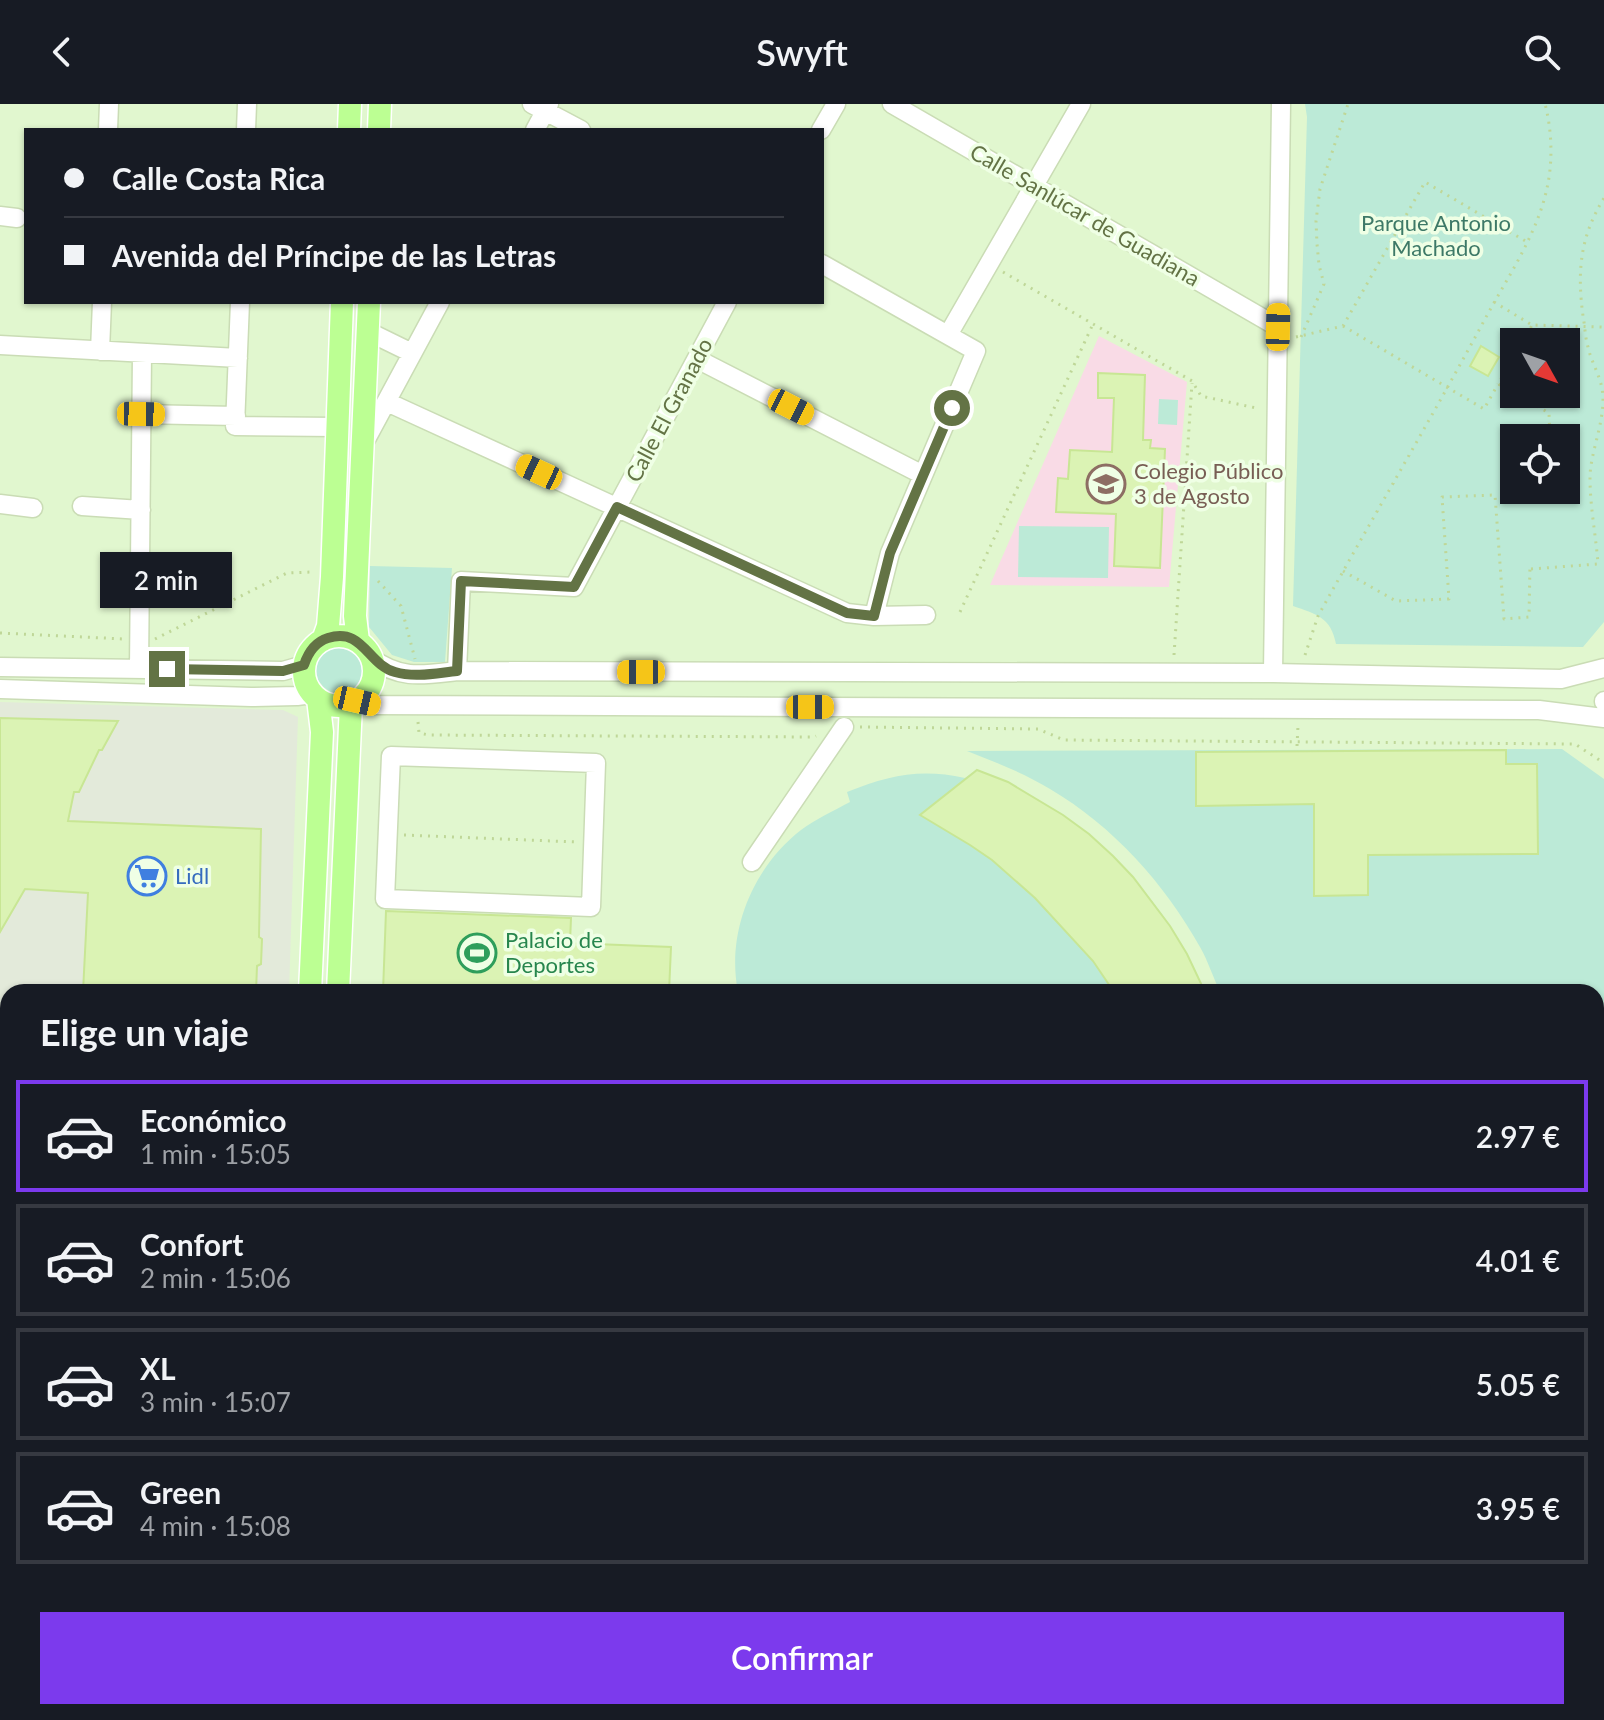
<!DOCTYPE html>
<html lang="es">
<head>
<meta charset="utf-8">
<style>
	:root { --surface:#171b24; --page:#242831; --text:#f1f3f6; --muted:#9ea1a6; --line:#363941; --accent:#7c3aed }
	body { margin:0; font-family:Lato,sans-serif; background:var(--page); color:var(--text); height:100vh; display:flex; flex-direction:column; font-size:30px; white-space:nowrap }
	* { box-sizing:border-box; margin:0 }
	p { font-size:26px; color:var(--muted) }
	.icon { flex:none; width:44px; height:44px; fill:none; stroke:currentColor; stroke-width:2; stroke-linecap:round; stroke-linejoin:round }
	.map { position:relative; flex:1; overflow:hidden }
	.side { position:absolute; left:0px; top:880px; width:1604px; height:736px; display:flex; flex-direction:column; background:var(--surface); border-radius:24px 24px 0 0; box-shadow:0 2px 6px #0004 }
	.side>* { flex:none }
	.guide { position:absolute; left:24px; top:24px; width:800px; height:176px; border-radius:0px; box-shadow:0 2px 6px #0004; display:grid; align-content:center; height:176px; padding:0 40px; background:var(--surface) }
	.needle { width:52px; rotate:130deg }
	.tools { position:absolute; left:1500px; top:224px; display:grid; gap:16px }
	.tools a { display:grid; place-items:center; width:80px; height:80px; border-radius:0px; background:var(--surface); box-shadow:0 2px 6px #0004; font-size:40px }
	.end { position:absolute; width:36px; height:36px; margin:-18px; border:10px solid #637345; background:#fff; box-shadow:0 0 0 4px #fff }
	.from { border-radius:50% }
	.bubble { position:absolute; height:56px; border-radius:0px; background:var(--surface); box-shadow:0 2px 6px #0004; font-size:26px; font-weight:600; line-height:56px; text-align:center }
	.car { position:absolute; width:24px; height:48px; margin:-24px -12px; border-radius:10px; box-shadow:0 0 6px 2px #0007; background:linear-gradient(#f5c518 24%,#345 0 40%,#f5c518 0 76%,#345 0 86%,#f5c518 0) }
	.guide b { display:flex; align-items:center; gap:28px; height:76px; font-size:30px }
	.guide b+b { border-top:2px solid var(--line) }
	.guide i { width:20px; height:20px; background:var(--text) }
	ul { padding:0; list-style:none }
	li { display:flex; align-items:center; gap:24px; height:112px; margin:0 16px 12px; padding:0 24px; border:4px solid var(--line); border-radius:0px }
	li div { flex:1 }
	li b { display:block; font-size:30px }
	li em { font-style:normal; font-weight:600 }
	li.selected { border-color:var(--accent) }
	li>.icon { width:72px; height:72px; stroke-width:1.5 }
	h2 { padding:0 40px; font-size:36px; line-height:96px }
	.button { display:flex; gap:16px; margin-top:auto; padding:16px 40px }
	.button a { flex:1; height:92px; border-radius:0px; background:var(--accent); color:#fff; font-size:32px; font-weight:600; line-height:92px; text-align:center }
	header { display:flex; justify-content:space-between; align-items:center; height:104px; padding:0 40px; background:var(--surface); font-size:36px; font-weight:600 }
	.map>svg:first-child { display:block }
	.residential { fill:#e1f7cf; fill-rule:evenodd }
	.industrial { fill:#e3eada }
	.education { fill:#f9dbe6 }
	.green { fill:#bcead7; fill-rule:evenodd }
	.building { fill:#dbf3b4; stroke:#c8e694; stroke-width:2 }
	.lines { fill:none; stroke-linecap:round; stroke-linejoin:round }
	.minor-casing { stroke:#cadcb5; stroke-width:21 }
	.major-casing { stroke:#fff; stroke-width:25 }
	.path { stroke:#bfd798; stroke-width:3; stroke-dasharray:2 6; stroke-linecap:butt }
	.minor { stroke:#fff; stroke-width:18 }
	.major { stroke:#bcff93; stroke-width:22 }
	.route { stroke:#637345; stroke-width:10 }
	.labels { text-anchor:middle; stroke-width:7; stroke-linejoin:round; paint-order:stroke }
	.street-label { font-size:22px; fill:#637345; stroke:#efffe5 }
	.park-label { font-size:22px; fill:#3d7967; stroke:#efffe5 }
	.education-label { font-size:22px; fill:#785e54; stroke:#efffe5; text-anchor:start }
	.shop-label { font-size:22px; fill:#366cbe; stroke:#efffe5; text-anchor:start }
	.leisure-label { font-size:22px; fill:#27864d; stroke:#efffe5; text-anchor:start }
</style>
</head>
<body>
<header><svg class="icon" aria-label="back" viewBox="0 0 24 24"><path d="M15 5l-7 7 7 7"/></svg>Swyft<svg class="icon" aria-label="search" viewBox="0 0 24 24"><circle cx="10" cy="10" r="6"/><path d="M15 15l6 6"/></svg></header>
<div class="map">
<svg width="1604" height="1616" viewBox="0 0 1604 1616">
	<rect width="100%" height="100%" fill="#eafdde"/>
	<path class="residential" d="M0,0H1604V1616H0ZM26,26H822V198H26ZM1514,238H1566V290H1514ZM1514,334H1566V386H1514ZM8,888H1596V1608H8Z"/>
	<path class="industrial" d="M0,598L283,606L298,613L289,888H8V1608H262V1616H0Z"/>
	<path class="education" d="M1099,232L1187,278L1169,483L990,481Z
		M1596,1302H1604V1616H330L331,1608H1596Z"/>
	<path class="green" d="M1305,0H1604V518L1583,543L1336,540C1331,513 1316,510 1293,502L1307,13ZM1514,238H1566V290H1514ZM1514,334H1566V386H1514Z
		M1159,295L1178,296L1177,321L1158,320Z
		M1019,422L1109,423L1108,474L1018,473Z
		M370,462L452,464L445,558H414L392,551L369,523Z
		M334,544C352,543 368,557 360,576C342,616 286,561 334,544Z
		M1562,645L1604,675V1245H1596V888H1220C1213,873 1208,857 1200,843C1165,780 1113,722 1050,685C1024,669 995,658 967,647Z
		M977,666C1079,708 1163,785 1205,888H738C726,828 753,763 801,726C816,715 833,707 850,698L847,688C889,671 921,664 965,674Z
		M1596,1605H1604V1616H1156L1157,1608H1596Z
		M358,1608H688V1616H358Z
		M736,1608H940V1616H735Z"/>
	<path class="building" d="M1481,242L1499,253L1488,272L1470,262Z
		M1098,269L1145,271L1143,336H1151L1150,344L1165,345L1160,464L1114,462L1116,410L1056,408L1058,374L1068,375L1070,346L1112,348L1114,294H1098Z
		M0,614L118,617L102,646H99L79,688H74L68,717L261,725L259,833L262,835L261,860L257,862L256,888H83L88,789L25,785L0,828Z
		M1506,646V660H1537L1538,750L1368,751V791L1314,792V700L1196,702V648Z
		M977,666L1008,678L1063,711L1089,730L1113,752L1133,773L1170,822L1187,850L1205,888H1114L1093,857L1035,794L992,756L970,741L920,711Z
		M386,807L571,814L570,839L671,843L669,888H383Z"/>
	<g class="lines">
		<defs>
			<path id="minor" d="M532,0L581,26
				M892,0L1278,223
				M108,26L109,0
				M246,26L247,0
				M535,26L549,0
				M821,26L836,0
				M0,112L17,114
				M822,160L976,247L890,449L874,512
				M240,198L235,322L337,323
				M367,227L412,249
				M948,231L1081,0
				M0,241L238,254
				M100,247L102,198
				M697,255L923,371
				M387,298L847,509L874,512L926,511
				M141,310L236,312
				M364,339L440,198
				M0,400L33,404
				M82,402L141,406
				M371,554C401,576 423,571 457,567L1273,569L1561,575L1604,564
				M0,563L283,567L304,561
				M139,565L142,249
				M457,567L461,477L574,483L727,198
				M1273,569L1281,0
				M0,585L251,593L297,592L312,590
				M357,597L374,601L1539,606L1604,614
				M1604,597V598
				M391,652L596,659L591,803L385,795Z
				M752,758L844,623
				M0,1100L8,1101
				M0,1256H8
				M1596,1276L1604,1277
				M0,1490H8
				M1596,1587L1604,1588
				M500,1616L502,1608
				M576,1616V1608
				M710,1616L711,1608
				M979,1616L980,1608"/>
			<path id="major" d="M349,26L350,0
				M379,26L380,0
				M304 567a35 35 0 1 1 70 0a35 35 0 1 1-70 0Z
				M323,536L328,522L332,473L342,198
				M358,537L355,512L369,198
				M310,888L322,628L318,595
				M338,888L351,600
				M280,1616L281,1608
				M307,1616V1608"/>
		</defs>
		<use href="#minor" class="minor-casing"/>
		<use href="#major" class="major-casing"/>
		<path class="path" d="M1003,168L1192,277L1201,292L1256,304
			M1494,198L1532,221L1604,223
			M1343,222L1484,305L1498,280
			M1296,233L1343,222L1425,78L1527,138
			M1301,233L1324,180L1319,161L1317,140L1316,117L1320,85L1348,0
			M1523,238L1532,221
			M1514,253L1498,280L1514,289
			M1516,290L1549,309L1550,334
			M1531,465L1598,460C1596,432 1590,403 1590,374C1590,350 1603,323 1603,295C1603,275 1592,261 1588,243C1585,233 1585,222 1583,212C1577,167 1580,133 1604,94
			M1343,467L1396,497L1449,495L1442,393L1495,391L1504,515L1529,513L1530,460
			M378,477L401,502L415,555
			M960,508L1093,220
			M0,529L124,535
			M155,535L287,469L312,468
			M1174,551L1192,279
			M1305,551L1318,512C1373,413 1431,315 1485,215C1507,174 1537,131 1547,84C1553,58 1552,26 1545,0
			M418,618L419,629L429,631L814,633L816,632
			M860,623L1038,625L1064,636L1575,640L1604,659
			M1297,642L1298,622
			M404,731L577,738
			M735,1608L740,1616
			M808,1608L814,1616
			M851,1608L853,1616
			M540,1616L542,1608
			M661,1616V1608
			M730,1616L731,1608
			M834,1616L839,1608
			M869,1616L879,1608
			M943,1616L944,1608
			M1154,1616V1608"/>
		<use href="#minor" class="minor"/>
		<use href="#major" class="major"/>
	</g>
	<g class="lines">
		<path class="route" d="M167,565L283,567L304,561C308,549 315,538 328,534C363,523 367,560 395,568C415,574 437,569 457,567L461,477L574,483L617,403L847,509L874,512L890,449L952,304"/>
	</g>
	<defs>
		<symbol id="school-ring" viewBox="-11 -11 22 22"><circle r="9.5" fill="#efffe5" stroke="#8d6e63" stroke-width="1.5"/><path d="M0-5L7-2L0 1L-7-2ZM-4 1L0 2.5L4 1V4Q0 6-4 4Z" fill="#8d6e63"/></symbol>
		<symbol id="supermarket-ring" viewBox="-11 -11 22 22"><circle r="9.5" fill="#efffe5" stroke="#3f7fe0" stroke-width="1.5"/><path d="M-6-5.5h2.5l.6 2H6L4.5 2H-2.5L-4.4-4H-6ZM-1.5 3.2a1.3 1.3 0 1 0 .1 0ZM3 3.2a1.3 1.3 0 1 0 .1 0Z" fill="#3f7fe0"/></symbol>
		<symbol id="stadium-ring" viewBox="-11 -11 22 22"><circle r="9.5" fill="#efffe5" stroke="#2e9e5b" stroke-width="1.5"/><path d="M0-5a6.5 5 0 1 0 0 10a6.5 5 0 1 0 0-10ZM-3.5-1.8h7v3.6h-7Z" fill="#2e9e5b"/></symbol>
	</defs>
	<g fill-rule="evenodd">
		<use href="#school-ring" x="1084" y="358" width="44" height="44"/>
		<use href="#supermarket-ring" x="125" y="750" width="44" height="44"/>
		<use href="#stadium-ring" x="455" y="827" width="44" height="44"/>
	</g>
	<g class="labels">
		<g class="street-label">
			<text transform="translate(1085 111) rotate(30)" y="8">Calle Sanlúcar de Guadiana</text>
			<text transform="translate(669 306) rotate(-62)" y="8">Calle El Granado</text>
		</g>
		<g class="park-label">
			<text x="1436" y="127">Parque Antonio<tspan x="1436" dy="25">Machado</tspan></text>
		</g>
		<g class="education-label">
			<text x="1134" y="375">Colegio Público<tspan x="1134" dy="25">3 de Agosto</tspan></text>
		</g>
		<g class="shop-label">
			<text x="175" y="780">Lidl</text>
		</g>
		<g class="leisure-label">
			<text x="505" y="844">Palacio de<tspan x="505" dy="25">Deportes</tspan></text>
		</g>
	</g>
</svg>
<div class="tools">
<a><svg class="needle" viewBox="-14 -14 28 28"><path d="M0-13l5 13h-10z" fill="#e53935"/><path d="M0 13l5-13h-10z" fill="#9ea1a6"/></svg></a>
<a><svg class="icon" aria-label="locate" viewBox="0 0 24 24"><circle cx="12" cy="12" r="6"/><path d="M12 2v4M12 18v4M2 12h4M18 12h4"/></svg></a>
</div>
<i class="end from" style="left:952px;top:304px"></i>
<i class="end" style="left:167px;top:565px"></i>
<div class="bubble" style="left:100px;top:448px;width:132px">2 min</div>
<i class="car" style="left:1278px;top:223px;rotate:1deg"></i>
<i class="car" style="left:791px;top:303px;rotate:117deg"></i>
<i class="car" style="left:141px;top:310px;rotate:91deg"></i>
<i class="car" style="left:539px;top:368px;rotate:295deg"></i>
<i class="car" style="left:641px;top:568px;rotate:270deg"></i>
<i class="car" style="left:357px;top:597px;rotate:103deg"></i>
<i class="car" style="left:810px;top:603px;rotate:90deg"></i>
<div class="guide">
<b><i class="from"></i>Calle Costa Rica</b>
<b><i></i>Avenida del Príncipe de las Letras</b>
</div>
<section class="side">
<h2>Elige un viaje</h2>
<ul>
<li class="selected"><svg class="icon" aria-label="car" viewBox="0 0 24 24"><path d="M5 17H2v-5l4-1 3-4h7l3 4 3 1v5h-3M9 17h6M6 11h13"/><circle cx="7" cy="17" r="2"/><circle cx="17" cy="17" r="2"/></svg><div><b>Económico</b><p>1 min · 15:05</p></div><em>2.97 €</em></li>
<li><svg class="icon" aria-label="car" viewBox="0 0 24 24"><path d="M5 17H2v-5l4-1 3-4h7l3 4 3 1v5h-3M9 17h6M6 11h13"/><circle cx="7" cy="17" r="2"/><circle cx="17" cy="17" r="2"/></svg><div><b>Confort</b><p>2 min · 15:06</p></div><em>4.01 €</em></li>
<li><svg class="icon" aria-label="car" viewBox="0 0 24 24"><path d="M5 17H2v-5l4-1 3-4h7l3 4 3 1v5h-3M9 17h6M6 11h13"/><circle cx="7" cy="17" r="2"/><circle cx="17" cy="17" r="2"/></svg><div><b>XL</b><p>3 min · 15:07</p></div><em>5.05 €</em></li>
<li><svg class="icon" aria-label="car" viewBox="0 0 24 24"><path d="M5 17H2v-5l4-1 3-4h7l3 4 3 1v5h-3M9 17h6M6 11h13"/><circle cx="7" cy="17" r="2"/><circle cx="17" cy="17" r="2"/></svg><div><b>Green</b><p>4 min · 15:08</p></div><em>3.95 €</em></li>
</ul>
<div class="button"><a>Confirmar</a></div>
</section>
</div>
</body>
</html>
